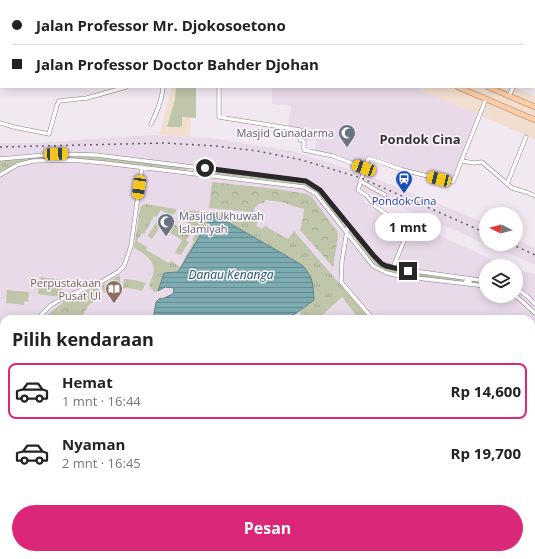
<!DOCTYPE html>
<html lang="id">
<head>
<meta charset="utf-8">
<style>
	:root { --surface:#fff; --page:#f6f6f6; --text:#222; --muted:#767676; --line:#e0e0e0; --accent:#db2777 }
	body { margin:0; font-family:"Open Sans",sans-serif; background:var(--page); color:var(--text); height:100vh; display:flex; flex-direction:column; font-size:15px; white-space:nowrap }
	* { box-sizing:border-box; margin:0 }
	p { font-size:13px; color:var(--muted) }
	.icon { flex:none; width:22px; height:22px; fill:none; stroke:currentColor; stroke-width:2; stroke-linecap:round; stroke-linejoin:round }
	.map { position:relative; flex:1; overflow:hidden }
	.panel { position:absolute; left:0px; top:315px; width:535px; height:244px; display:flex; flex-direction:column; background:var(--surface); border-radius:12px 12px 0 0; box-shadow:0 2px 10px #0003 }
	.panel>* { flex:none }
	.banner { position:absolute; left:0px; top:0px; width:535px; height:88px; box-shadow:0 2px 10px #0003; display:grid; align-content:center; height:88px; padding:0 12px; background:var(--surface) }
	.needle { width:26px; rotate:276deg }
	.tools { position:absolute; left:479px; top:207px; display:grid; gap:8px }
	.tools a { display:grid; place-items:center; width:44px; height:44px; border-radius:50%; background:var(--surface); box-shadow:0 2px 10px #0003; font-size:20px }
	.end { position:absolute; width:18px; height:18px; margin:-9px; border:5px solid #2a272a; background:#fff; box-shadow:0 0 0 2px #fff }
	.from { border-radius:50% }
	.bubble { position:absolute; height:28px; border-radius:14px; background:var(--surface); box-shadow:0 2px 10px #0003; font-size:13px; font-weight:700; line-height:28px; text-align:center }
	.car { position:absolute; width:12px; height:24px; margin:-12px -6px; border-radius:5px; box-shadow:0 0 3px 1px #0007; background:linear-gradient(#f5c518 24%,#345 0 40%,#f5c518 0 76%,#345 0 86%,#f5c518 0) }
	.banner b { display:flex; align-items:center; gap:14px; height:38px; font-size:15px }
	.banner b+b { border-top:1px solid var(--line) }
	.banner i { width:10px; height:10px; background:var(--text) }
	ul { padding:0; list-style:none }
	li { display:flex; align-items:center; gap:12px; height:56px; margin:0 8px 6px; padding:0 4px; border:2px solid transparent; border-radius:8px }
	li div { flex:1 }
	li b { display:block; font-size:15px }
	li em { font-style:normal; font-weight:700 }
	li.selected { border-color:var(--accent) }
	li>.icon { width:36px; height:36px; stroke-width:1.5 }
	h2 { padding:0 12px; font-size:18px; line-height:48px }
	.button { display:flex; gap:8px; margin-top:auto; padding:8px 12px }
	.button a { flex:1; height:46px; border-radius:24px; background:var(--accent); color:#fff; font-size:16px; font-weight:700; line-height:46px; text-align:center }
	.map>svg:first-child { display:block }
	.commercial { fill:#f2decf }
	.built { fill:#e9daea; fill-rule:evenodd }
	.grass { fill:url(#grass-tufts) }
	.forest { fill:url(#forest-crowns) }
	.pitch { fill:#bfc6a9 }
	.water { fill:url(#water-rules); stroke:#638388 }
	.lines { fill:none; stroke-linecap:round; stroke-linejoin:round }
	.street-casing { stroke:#887f88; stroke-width:4.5 }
	.primary-casing { stroke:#b17d55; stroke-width:6 }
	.street { stroke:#fff; stroke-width:3.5 }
	.primary { stroke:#fccda7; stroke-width:5 }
	.rail { stroke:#625e62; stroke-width:1.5; stroke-dasharray:2 4; stroke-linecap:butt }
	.route { stroke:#2a272a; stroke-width:5 }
	.labels { text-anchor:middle; stroke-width:3; stroke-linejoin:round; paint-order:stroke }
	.worship-label { font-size:11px; fill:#5b616d; stroke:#fef6fe; text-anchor:end }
	.transit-label { font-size:11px; fill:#164399; stroke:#fef6fe }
	.education-label { font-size:11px; fill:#785e54; stroke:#fef6fe; text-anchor:end }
	.water-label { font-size:12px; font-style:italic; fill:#12565e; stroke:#fef6fe }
	.quarter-label { font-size:13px; font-weight:bold; fill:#383138; stroke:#fef6fe }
</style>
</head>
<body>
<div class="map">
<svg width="535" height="559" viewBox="0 0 535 559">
	<defs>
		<pattern id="grass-tufts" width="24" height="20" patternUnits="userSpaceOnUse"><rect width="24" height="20" fill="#bfc6a9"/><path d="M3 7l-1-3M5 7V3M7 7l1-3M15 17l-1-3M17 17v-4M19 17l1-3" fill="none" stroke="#a4aa92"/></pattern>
		<pattern id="forest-crowns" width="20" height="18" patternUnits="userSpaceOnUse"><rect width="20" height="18" fill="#bfc6a9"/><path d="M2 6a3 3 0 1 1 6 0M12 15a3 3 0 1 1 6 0" fill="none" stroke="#a4aa92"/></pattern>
		<pattern id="water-rules" width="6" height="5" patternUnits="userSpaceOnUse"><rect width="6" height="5" fill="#7cabb1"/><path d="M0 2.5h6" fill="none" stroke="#668b90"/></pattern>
	</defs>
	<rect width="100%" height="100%" fill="#f2e8f2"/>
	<path class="commercial" d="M172,87H192L190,137L159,135Z
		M421,87H514L535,96V139L420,90Z"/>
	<path class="built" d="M272,87H421L420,90L479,115L454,180L449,181L402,169L386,160L369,157L366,160L364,166L315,151L316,141L299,140L300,129L288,126L291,106L272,104Z
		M152,135L210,138L292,151L361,173L437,203L486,224V244L367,192L364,202L507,266H486V296H516V270L535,274V559H0V143H34ZM4,319H531V555H4Z
		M516,239L535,248V265L487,244H516Z"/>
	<path class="grass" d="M56,156L96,157L185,168L188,169L185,170L95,160L66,158L33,160L19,162L0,172V160Z
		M193,169L305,183L319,191L344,222L342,223L317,193L305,185L194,171Z
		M145,204L176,209V212L171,216L161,210L156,217L154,216L144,234L142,233L137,241L147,247L146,250L169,263L171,261L180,267L194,241L192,240L197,231L188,226L187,218L183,213L184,210L260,216L263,217L258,221L256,226L261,229L265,226L268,227V228L288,239L294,231L370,319H359L342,297L318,319H310L309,316L300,314V311L314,300L309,272L302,265L231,224L213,214L178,272L164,273L158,291L154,292L149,285C159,265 152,258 134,248L140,210L141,206Z
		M163,216L180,228L181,227L191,233L186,240L189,242L181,255L175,253L182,240L160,227L152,239L148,236L156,222L158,224Z
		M349,228L352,229L377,262L385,267L406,272L480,282L481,283C471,285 391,274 381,269C374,264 351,236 349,228Z
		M119,275L120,277V288L104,293L101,286L108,283Z
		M124,279L135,280L146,283L142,291L135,289L123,288Z
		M531,482L535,483V524L531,528Z"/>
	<path class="forest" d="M212,182L276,189L307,194L312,197L322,211L337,231L338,237L333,267L300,230L303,218L304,209L281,202L265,200L264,203C258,203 255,206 253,212L209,208Z
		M97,287L101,295L88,306L81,319H42L65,301Z"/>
	<path class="pitch" d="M176,87H196V118L182,117V127H167L175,99Z
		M40,277L64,280L62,297L38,294Z
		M7,290L29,292L28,302L24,301V305L6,303Z"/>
	<path class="water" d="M213,214L231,224L302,265C313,276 313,284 314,300L298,312L286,319H153L156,302L160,298L162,299L173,294L174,288L165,287L158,291L164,273L178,272Z"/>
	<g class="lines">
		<defs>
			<path id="street" d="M6,0L7,1
				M101,0V1
				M502,0L504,1
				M255,1L256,0
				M333,1V0
				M374,1V0
				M534,40L535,38
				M219,87V117L300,130V140L304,141V150L333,156L364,168
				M509,96L513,87
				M0,123L14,127L49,134L57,105L59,101L87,98L126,87
				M151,124C157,112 162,101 163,87
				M0,159L56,154L96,155L306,181L320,190L374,256L382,264L400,269L486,281
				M462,161L474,163L482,162L512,188L526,192L535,196
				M0,175L17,165L33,161L73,160L105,163L304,187L316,194L373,266L387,273L399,276L486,286
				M360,181L385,195
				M507,184L526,137
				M348,224L342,261L341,282L373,319
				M393,268L405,238L406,228L375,206L367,196L358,190L368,159L369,158L403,170L453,182L486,99
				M467,278L466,281L470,282V285
				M516,288L527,296L535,304
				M516,296L535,313
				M37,319L51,305L65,297L101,282L118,272L124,266L131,246L142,167
				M531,540L535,534
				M531,550L535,545
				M61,555L62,559
				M152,559L154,555
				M240,559L248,555
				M509,559L514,555
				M521,559L525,555"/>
			<path id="primary" d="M0,32H1
				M0,44H1
				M458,87L535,120
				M488,87L535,107"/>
		</defs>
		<use href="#street" class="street-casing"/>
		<use href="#primary" class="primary-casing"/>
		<use href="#street" class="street"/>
		<use href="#primary" class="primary"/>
		<path class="rail" d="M0,147L164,143L216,146L257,151L302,160L361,178L486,233
			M511,244L535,255"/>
	</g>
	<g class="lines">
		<path class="route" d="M205,168L306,181L320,190L374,256L382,264L386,266L408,271"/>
	</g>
	<defs>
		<symbol id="mosque-pin" viewBox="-11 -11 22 30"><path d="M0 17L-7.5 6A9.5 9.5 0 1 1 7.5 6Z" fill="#6b7280" stroke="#fef6fe"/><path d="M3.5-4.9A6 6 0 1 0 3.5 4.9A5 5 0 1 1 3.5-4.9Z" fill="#fff"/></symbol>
		<symbol id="station-pin" viewBox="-11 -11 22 30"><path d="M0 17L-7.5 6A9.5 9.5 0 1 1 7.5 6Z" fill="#1a4fb4" stroke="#fef6fe"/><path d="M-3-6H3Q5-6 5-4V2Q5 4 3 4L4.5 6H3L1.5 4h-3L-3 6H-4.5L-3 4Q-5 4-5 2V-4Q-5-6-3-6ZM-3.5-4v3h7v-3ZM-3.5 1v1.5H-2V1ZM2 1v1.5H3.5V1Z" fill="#fff"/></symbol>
		<symbol id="library-pin" viewBox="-11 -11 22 30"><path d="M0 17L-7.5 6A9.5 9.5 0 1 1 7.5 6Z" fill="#8d6e63" stroke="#fef6fe"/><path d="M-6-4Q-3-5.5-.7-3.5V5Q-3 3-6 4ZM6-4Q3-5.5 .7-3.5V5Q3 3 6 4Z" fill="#fff"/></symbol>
	</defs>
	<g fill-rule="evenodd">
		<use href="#mosque-pin" x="337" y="123" width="20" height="27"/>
		<use href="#station-pin" x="394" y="169" width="20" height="27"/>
		<use href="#mosque-pin" x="156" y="212" width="20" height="27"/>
		<use href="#library-pin" x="104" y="279" width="20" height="27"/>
	</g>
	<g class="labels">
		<g class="worship-label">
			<text x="334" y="137">Masjid Gunadarma</text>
			<text x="179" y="220" text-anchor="start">Masjid Ukhuwah<tspan x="179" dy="13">Islamiyah</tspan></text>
		</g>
		<g class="transit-label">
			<text x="404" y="205">Pondok Cina</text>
		</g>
		<g class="education-label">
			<text x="101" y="287">Perpustakaan<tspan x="101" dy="13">Pusat UI</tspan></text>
		</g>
		<g class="water-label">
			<text x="231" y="279">Danau Kenanga</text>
		</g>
		<g class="quarter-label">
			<text x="420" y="144">Pondok Cina</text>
		</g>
	</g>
</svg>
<div class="tools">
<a><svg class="needle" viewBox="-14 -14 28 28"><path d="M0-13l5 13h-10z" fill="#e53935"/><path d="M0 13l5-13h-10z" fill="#767676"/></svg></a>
<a><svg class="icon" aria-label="layers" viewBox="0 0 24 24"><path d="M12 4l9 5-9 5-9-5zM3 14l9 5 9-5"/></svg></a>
</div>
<i class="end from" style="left:205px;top:168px"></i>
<i class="end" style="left:408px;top:271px"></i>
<div class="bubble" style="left:375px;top:213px;width:66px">1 mnt</div>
<i class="car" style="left:56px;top:154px;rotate:88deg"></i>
<i class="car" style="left:364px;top:168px;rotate:290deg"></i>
<i class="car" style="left:439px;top:179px;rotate:284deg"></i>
<i class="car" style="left:139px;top:187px;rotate:188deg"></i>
<div class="banner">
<b><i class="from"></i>Jalan Professor Mr. Djokosoetono</b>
<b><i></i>Jalan Professor Doctor Bahder Djohan</b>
</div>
<section class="panel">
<h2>Pilih kendaraan</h2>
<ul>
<li class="selected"><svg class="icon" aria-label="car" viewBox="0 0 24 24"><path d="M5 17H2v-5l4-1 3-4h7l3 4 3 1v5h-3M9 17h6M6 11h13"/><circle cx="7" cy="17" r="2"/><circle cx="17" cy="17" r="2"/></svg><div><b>Hemat</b><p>1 mnt · 16:44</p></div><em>Rp 14,600</em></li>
<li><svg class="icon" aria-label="car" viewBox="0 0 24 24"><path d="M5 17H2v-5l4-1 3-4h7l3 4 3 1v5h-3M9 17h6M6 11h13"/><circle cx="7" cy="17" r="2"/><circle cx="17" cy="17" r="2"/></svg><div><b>Nyaman</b><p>2 mnt · 16:45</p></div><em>Rp 19,700</em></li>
</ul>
<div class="button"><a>Pesan</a></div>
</section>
</div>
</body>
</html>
